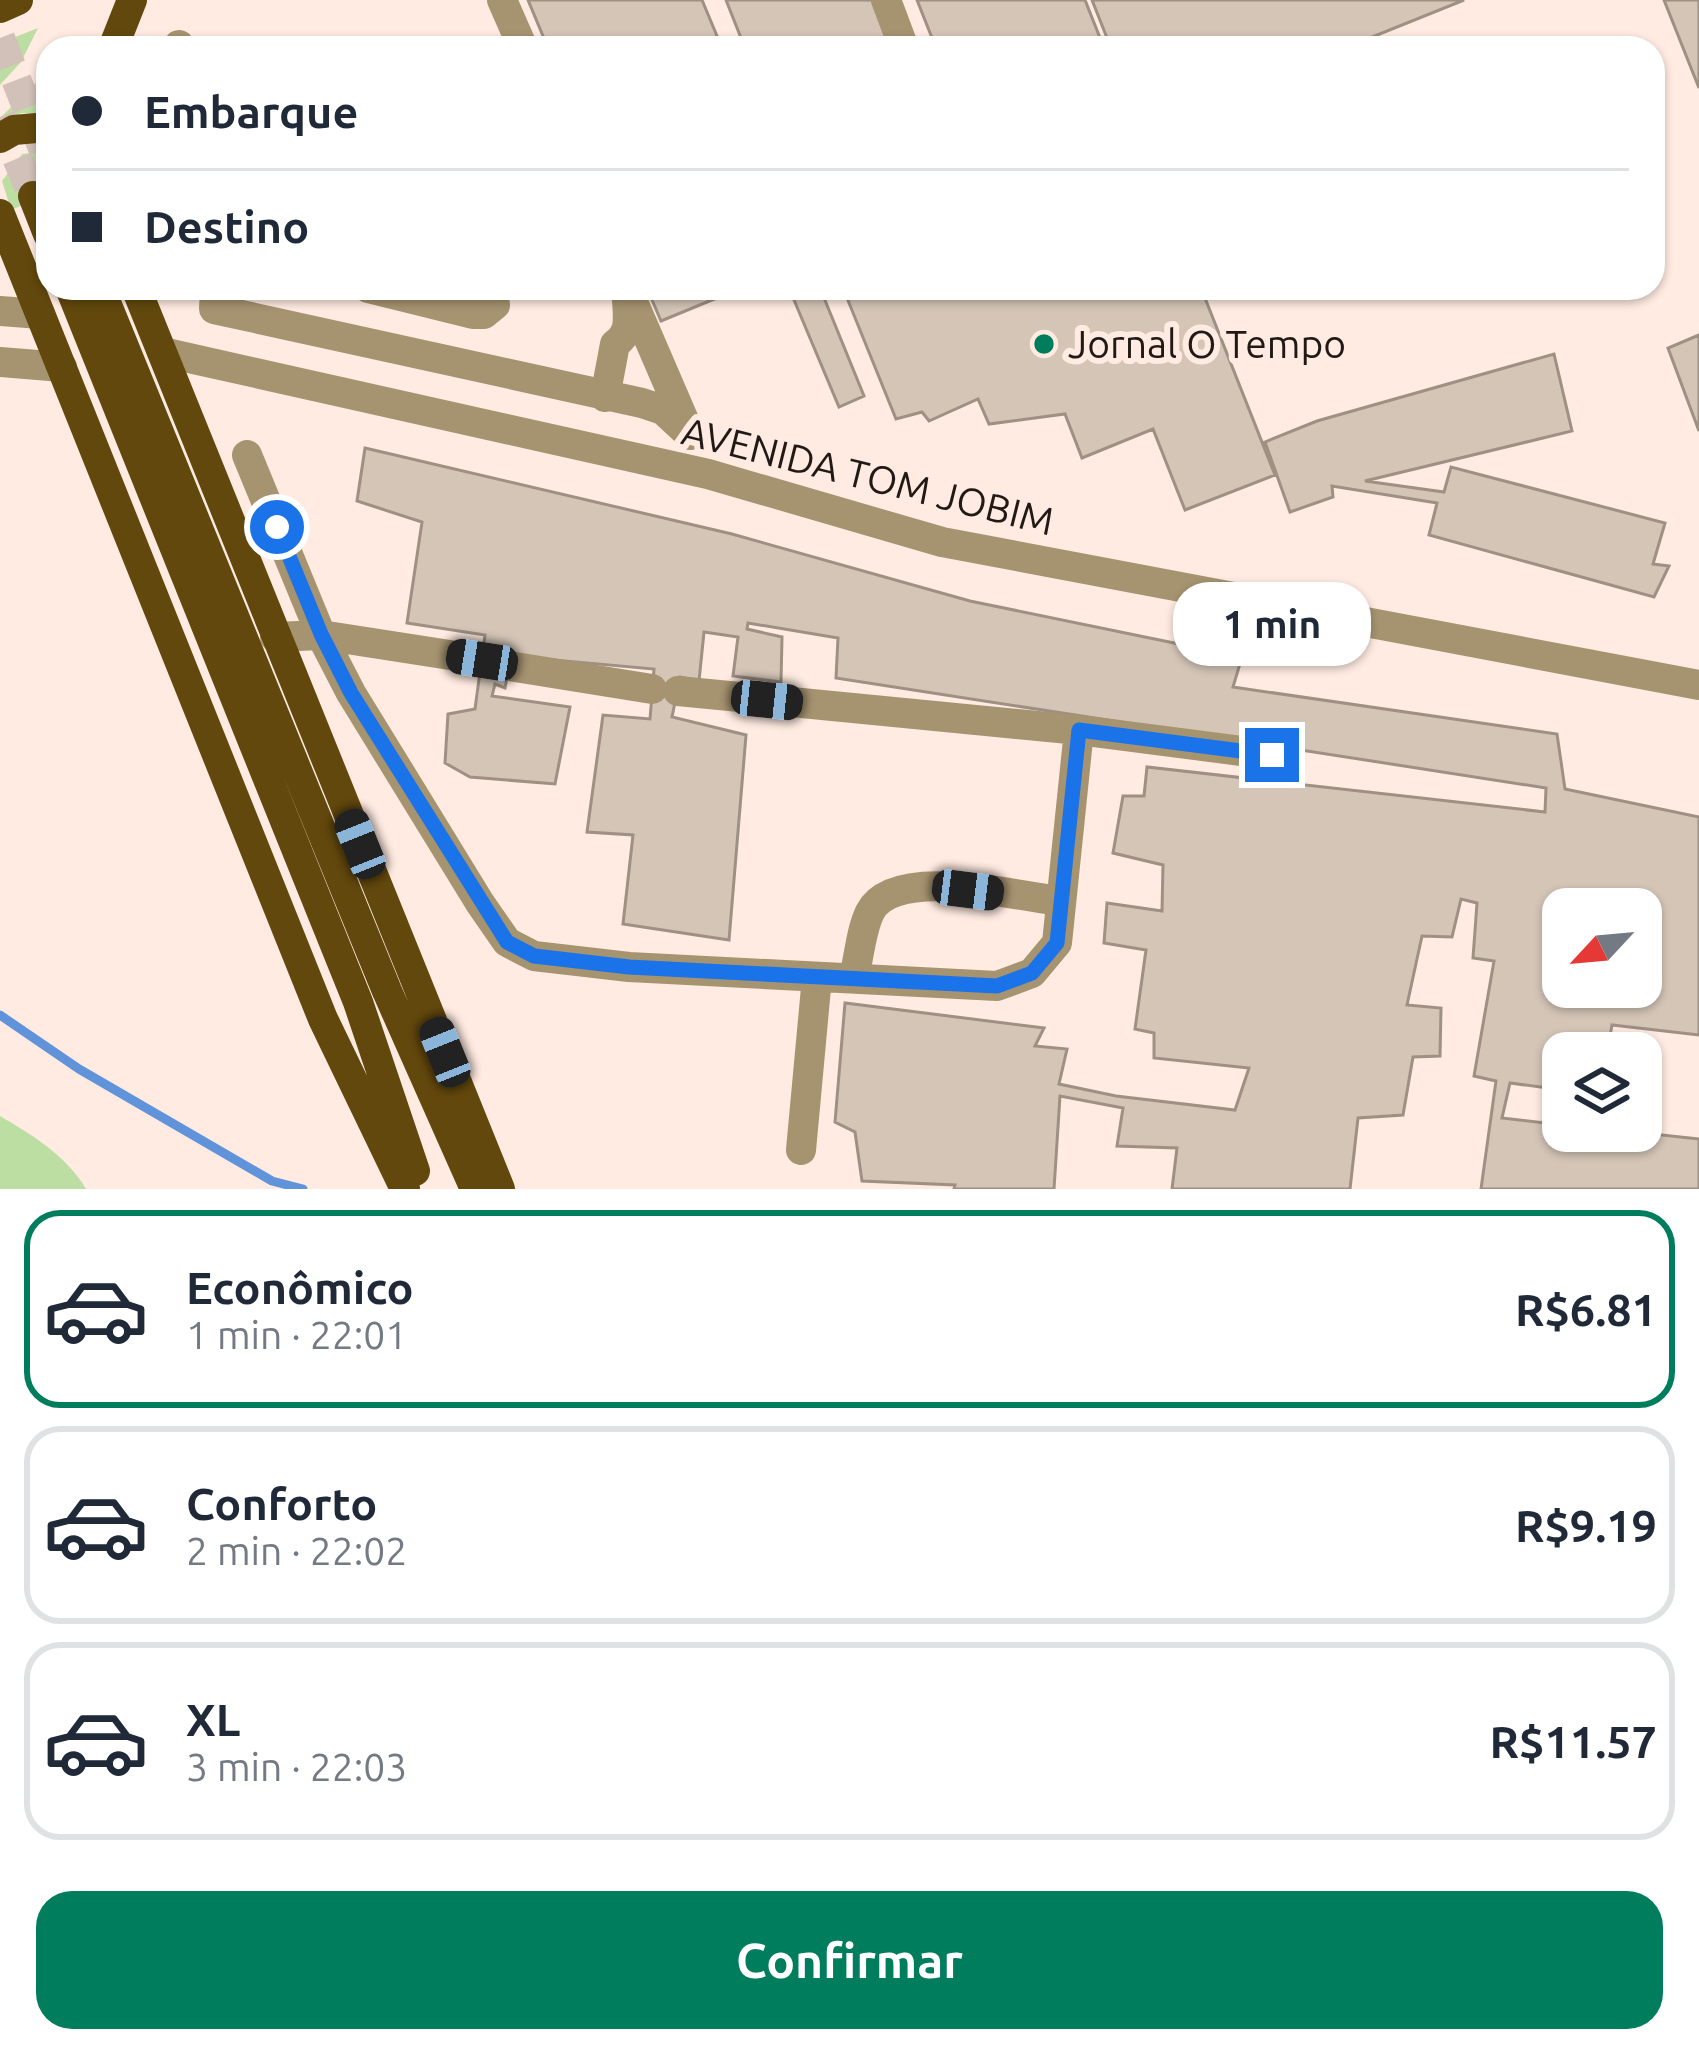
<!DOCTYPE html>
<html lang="pt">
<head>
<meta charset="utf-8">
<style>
	:root { --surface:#fff; --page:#f6f6f7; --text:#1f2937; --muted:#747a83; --line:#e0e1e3; --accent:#007d5d }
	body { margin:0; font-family:Ubuntu,sans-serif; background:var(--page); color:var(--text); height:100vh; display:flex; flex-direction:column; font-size:45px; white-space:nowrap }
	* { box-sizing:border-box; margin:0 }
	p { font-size:39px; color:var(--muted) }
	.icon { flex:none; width:66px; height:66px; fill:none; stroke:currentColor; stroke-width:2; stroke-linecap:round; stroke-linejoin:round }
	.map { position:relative; height:1189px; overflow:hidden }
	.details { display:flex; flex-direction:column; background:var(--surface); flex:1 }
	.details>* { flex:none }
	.hud { position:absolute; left:36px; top:36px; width:1629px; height:264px; border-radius:36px; box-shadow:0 3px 9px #0004; display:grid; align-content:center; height:264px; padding:0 36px; background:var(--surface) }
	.needle { width:78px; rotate:244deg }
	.buttons { position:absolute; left:1542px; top:888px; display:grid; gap:24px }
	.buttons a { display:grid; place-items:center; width:120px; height:120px; border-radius:24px; background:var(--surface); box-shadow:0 3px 9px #0004; font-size:60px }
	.end { position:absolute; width:54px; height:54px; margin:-27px; border:15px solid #1a73e8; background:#fff; box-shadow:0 0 0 6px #fff }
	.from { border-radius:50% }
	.bubble { position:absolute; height:84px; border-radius:36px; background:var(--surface); box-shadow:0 3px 9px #0004; font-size:39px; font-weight:600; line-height:84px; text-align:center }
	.car { position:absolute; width:36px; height:72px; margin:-36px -18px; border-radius:15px; box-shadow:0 0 9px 3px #0007; background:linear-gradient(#222 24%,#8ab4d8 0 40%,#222 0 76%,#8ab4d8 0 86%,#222 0) }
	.hud b { display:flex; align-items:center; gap:42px; height:114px; font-size:45px }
	.hud b+b { border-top:3px solid var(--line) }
	.hud i { width:30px; height:30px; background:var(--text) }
	ul { padding:21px 0 0; list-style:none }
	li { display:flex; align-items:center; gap:36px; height:198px; margin:0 24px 18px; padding:0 12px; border:6px solid var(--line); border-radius:36px }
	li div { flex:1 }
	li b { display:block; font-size:45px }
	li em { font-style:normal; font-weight:600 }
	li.current { border-color:var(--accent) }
	li>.icon { width:108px; height:108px; stroke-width:1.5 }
	.cta { display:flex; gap:24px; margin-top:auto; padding:24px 36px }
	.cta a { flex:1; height:138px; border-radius:36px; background:var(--accent); color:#fff; font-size:48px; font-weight:600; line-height:138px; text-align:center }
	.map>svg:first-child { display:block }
	.green { fill:#bcdea3 }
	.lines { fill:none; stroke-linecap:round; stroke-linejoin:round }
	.stream { stroke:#6093d9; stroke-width:9 }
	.building { fill:#d4c5b7; stroke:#9e9083; stroke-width:3; fill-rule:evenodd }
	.major-tunnel { stroke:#d2c1b8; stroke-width:30; stroke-dasharray:30 15; stroke-linecap:butt }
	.minor { stroke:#a69370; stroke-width:30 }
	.major { stroke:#63480d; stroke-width:30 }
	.route { stroke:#1a73e8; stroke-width:15 }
	.poi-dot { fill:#007d5d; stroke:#ffebe1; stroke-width:4.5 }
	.labels { text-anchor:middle; stroke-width:12; stroke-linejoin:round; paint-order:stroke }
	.poi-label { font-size:39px; fill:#201916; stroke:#ffebe1; text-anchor:start }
	.street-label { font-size:39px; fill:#201916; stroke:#ffebe1 }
</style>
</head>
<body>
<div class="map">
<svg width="1699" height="1189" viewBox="0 0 1699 1189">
	<rect width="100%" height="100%" fill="#ffebe1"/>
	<path class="green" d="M38,28L21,62L0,85V43Z
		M48,71V114L21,113L0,127V118Z
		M39,152L48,155V195L11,210L2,181L22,154Z
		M0,1116C31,1134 68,1157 86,1189H0Z"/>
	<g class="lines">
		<path class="stream" d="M0,1015L79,1069L272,1181L303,1189"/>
	</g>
	<path class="building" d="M528,0H702L722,48H548Z
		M726,0H877L896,48H745Z
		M917,0H1085L1104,48H936Z
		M1092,0H1464L1345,48H1111Z
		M1664,0H1699V88Z
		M647,288H741L661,321Z
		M789,288H820L864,396L839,407Z
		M843,288H1201L1275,475L1185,510L1153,429L1082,458L1065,414L989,424L978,399L929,421L922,412L896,419Z
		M1699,335V431L1668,348Z
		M1554,354L1572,431L1365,481L1444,492L1451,467L1665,523L1653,564L1669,566L1654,597L1429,535L1437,503L1332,486L1333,497L1290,512L1265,442L1317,421Z
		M365,448L732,534L970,601L1242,657L1233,687L1557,734L1565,789L1699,817V1035L1612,1025L1607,1053H1563V1090L1510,1083L1502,1118L1563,1125V1131H1625L1699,1139V1189H1481L1496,1081L1474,1076L1494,961L1473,958L1477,903L1461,899L1452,937L1422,936L1407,1005L1441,1008L1440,1056L1413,1057L1403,1115L1358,1118L1350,1189H1172L1177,1148L1117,1146L1123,1108L1060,1096L1054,1189H954L955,1185L862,1181L855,1132L835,1122L845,1003L1044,1028L1035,1046L1067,1049L1059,1084L1116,1096L1235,1110L1249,1068L1154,1058V1033L1135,1029L1146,950L1104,943L1107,903L1162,911L1163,865L1113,853L1123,796H1144L1147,767L1545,812L1546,788L836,678L838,638L748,623L747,629L782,637L781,682L733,676L738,637L704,632L699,681L680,677L672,717L746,735L729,940L623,924L633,835L587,832L603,715L650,719L654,669L511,656L505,688L495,684L492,696L570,707L555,784L470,777L445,763L448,714L475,709L485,635L407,623L422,522L357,501ZM1563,909H1641V987H1563Z"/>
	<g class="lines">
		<path class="major-tunnel" d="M0,38L48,161
			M0,117L33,196"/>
		<path class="minor" d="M502,0L523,48
			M886,0L904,48
			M178,48L179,45
			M215,288L214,309L642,403L663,410L690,435
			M368,288L473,314H484L495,305L492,288
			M627,288L686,425
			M0,311L40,314
			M162,352L708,474L942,542L1699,685
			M0,362L62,367
			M605,397L615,344C631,333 628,319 627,300
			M247,455L321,635L482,660
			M275,637L321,635L351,693L480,903L507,942L534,956L629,967L997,986L1032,973L1057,943L1079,730
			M509,666L652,689
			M678,691L1079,730L1272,755
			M854,977C859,958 861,930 870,912C894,865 1016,896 1060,901
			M801,1150L817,977"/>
		<path class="major" d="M0,8L18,0
			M113,48L132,0
			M0,138L14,130L48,127
			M33,196L48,234
			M0,214L323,1019L405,1189
			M70,288L358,1002L415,1171
			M100,288L387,991L475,1189
			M136,288L500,1189"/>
	</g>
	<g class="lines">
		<path class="route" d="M277,527L321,634L351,693L507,942L534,956L629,967L997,986L1032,973L1057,943L1079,730L1272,755"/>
	</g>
	<circle class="poi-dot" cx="1044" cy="344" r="12"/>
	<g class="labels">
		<g class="poi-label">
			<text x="1068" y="358">Jornal O Tempo</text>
		</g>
		<g class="street-label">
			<text transform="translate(868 476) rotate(14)" y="14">AVENIDA TOM JOBIM</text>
		</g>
	</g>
</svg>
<div class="buttons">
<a><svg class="needle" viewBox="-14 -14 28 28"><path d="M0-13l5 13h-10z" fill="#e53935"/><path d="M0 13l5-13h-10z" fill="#747a83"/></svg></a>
<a><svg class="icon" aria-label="layers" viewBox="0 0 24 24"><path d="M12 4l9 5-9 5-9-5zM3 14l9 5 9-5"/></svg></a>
</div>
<i class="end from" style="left:277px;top:527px"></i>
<i class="end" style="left:1272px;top:755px"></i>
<div class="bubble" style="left:1173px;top:582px;width:198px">1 min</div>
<i class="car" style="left:482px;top:660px;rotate:279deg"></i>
<i class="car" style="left:767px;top:700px;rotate:96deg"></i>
<i class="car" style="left:360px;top:844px;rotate:338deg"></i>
<i class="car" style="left:968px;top:890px;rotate:97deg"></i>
<i class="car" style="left:445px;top:1052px;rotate:338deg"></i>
<div class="hud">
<b><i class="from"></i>Embarque</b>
<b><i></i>Destino</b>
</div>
</div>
<section class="details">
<ul>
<li class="current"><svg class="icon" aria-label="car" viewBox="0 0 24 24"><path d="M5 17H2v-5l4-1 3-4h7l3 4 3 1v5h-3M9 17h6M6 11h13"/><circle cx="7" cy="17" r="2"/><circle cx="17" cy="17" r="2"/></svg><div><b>Econômico</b><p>1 min · 22:01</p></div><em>R$6.81</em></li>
<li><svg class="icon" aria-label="car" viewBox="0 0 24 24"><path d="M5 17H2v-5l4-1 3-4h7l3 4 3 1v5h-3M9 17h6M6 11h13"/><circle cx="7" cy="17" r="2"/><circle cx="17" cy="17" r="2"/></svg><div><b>Conforto</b><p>2 min · 22:02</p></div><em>R$9.19</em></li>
<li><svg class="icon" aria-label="car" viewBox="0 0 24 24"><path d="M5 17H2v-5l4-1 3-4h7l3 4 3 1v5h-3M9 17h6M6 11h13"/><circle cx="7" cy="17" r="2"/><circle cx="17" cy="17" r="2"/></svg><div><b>XL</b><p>3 min · 22:03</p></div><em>R$11.57</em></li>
</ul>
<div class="cta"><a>Confirmar</a></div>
</section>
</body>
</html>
